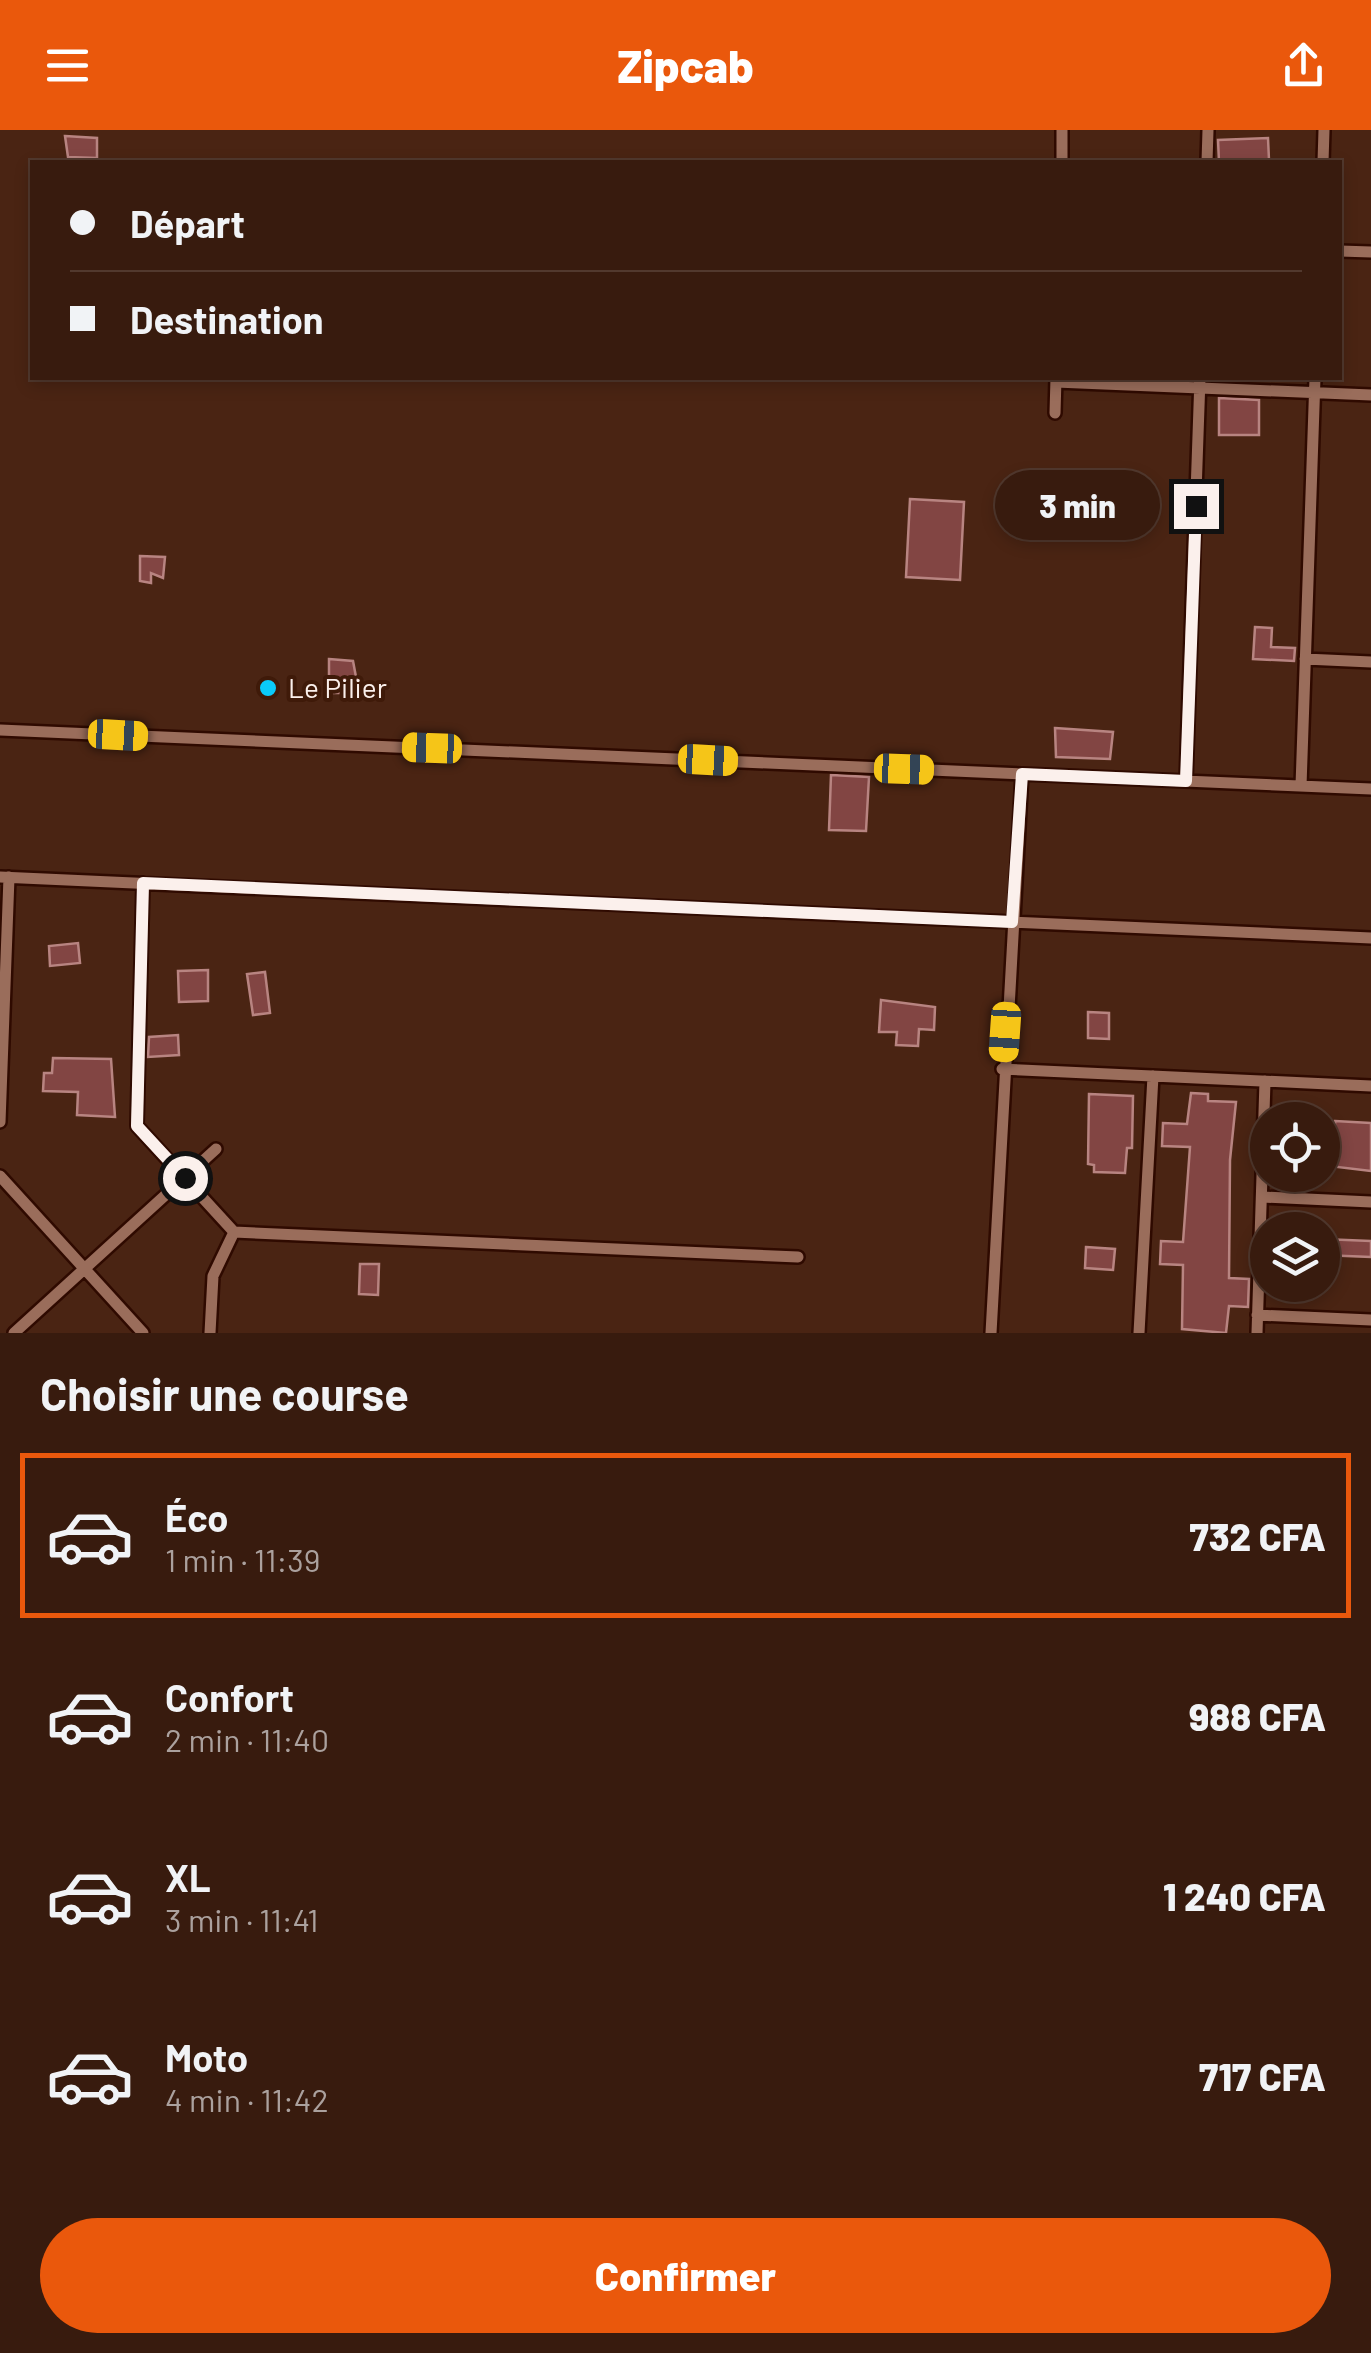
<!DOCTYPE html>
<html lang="fr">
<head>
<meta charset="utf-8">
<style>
	:root { --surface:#381b0e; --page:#3f2417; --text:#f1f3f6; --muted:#aba19e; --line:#52392e; --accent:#ea580c }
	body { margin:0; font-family:Barlow,sans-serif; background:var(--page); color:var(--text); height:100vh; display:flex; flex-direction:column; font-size:38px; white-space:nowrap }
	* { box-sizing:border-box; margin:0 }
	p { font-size:32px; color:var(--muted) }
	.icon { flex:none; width:55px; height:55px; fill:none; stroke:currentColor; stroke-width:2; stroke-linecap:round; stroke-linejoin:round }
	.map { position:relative; height:1203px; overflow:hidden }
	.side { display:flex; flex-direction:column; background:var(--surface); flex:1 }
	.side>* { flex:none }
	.top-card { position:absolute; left:30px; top:30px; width:1312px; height:220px; border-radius:0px; box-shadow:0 5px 15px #0003,0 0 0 2px var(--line); display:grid; align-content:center; height:220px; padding:0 40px; background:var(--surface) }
	.buttons { position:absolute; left:1250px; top:972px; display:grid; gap:20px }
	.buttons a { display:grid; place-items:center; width:90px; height:90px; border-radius:50%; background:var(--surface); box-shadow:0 5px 15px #0003,0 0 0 2px var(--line); font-size:50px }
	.end { position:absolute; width:45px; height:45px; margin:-22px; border:12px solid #fbf0ec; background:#111; box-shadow:0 0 0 5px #111 }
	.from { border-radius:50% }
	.bubble { position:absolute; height:70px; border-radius:35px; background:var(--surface); box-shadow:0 5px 15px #0003,0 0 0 2px var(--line); font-size:32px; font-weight:800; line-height:70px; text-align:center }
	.car { position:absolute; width:30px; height:60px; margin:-30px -15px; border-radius:12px; box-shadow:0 0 8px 2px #0007; background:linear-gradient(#f5c518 24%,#345 0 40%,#f5c518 0 76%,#345 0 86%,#f5c518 0) }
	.top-card b { display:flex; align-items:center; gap:35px; height:95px; font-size:38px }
	.top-card b+b { border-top:2px solid var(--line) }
	.top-card i { width:25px; height:25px; background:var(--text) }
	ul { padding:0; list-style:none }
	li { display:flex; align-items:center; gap:30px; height:165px; margin:0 20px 15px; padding:0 20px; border:5px solid transparent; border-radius:0px }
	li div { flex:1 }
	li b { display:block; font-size:38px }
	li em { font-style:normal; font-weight:800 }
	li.active { border-color:var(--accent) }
	li>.icon { width:90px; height:90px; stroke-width:1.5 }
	h2 { padding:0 40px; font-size:45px; line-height:120px }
	.cta { display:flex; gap:20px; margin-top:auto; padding:20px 40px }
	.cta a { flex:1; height:115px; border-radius:60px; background:var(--accent); color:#fff; font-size:40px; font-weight:800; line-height:115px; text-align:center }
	header { display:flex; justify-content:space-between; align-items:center; height:130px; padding:0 40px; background:var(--accent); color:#fff; font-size:45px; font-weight:800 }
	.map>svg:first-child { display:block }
	.building { fill:#824543; stroke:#b88481; stroke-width:2.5 }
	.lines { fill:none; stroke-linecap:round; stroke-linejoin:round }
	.street-casing { stroke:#2f0a00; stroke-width:16 }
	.street { stroke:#9a6d5b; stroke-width:11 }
	.route { stroke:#fbf0ec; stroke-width:12 }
	.poi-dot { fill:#0acafa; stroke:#3f1a09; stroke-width:4 }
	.labels { text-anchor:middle; stroke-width:8; stroke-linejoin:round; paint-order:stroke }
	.poi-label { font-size:28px; fill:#fbf0ec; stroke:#3f1a09; text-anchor:start }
</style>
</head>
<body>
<header><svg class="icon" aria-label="menu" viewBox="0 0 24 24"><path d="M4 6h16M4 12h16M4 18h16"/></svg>Zipcab<svg class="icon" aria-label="share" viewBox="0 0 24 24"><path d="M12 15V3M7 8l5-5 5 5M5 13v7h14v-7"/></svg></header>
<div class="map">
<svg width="1371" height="1203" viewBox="0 0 1371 1203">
	<rect width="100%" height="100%" fill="#4a2413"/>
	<path class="building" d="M65,6L97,8V28L68,27Z
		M1268,8L1269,30L1219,32L1218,10Z
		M1219,268L1259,270V305H1219Z
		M910,369L964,372L960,450L906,447Z
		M140,426L165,427L163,448L151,443V453L140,451Z
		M1255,497L1272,498L1271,517L1295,518L1294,531L1253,529Z
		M329,529L353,531L359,563H329Z
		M1055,598L1113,602L1110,629L1056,627Z
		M831,645L869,647L866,701L829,700Z
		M78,813L80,833L50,836L49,816Z
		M208,840V871L179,872L178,841Z
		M265,842L270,883L253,885L247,844Z
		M881,870L935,877L934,900L919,899L918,916L896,915L897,902H879Z
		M1088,882L1109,883V909L1088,908Z
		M178,905L179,925L148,927L149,907Z
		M53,928L111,929L115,987L77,985L78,962L43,961L44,943H52Z
		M1191,963L1208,964V971L1236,972L1230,1030L1229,1148L1249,1149L1248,1177L1229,1176L1226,1203L1182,1199L1183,1135L1160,1134L1161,1111L1183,1112L1190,1017L1162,1016L1163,993L1187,994Z
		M1089,964L1133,966L1132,1018H1127L1125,1043L1094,1042V1035L1088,1034Z
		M1335,991L1371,993V1041L1329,1036L1330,1012H1322V995H1335Z
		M1322,1109L1371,1111V1127L1322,1125Z
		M1086,1117L1115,1119L1113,1140L1085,1138Z
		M360,1134H379L378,1165L359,1164Z"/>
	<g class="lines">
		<defs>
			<path id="street" d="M1062,32V0
				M1207,32L1208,0
				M1323,32L1324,0
				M1340,121L1371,122
				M1056,252L1371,265
				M1055,283L1056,248
				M1305,529L1371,532
				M0,600L1371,659
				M1186,651L1200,248
				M1301,656L1315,248
				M0,747L1371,808
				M143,753L137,996L234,1102L798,1127
				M1002,939L1371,956
				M0,992L9,747
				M0,1046L143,1203
				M1262,1067L1371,1072
				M1257,1185L1371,1190
				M14,1203L216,1019
				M210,1203L213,1146L234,1102
				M991,1203L1022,644
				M1139,1203L1153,946
				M1257,1203L1265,951"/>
		</defs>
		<use href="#street" class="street-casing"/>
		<use href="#street" class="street"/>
	</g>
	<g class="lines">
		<path class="route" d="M185,1048L137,996L143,753L1012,792L1022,644L1186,651L1196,376"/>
	</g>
	<circle class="poi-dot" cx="268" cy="558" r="10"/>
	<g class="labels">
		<g class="poi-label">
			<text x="288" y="568">Le Pilier</text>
		</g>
	</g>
</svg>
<div class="buttons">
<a><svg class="icon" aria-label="locate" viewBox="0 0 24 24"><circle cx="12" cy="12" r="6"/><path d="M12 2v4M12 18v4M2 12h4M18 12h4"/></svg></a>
<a><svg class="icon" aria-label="layers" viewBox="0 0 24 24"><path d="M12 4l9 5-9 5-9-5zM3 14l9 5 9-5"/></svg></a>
</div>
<i class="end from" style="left:185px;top:1048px"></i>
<i class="end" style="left:1196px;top:376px"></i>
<div class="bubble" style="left:995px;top:340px;width:165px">3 min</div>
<i class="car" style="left:118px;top:605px;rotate:93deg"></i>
<i class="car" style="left:432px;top:618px;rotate:272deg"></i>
<i class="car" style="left:708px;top:630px;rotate:93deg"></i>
<i class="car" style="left:904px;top:639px;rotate:92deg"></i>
<i class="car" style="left:1005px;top:902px;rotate:184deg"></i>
<div class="top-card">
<b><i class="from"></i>Départ</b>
<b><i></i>Destination</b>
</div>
</div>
<section class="side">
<h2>Choisir une course</h2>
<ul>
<li class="active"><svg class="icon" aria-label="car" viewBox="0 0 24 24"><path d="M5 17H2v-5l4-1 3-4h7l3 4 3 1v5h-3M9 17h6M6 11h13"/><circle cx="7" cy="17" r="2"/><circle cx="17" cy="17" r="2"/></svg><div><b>Éco</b><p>1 min · 11:39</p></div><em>732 CFA</em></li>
<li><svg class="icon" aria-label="car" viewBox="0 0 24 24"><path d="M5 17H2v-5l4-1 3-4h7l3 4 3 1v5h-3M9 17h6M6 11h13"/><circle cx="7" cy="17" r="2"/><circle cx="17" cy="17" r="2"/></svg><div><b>Confort</b><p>2 min · 11:40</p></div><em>988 CFA</em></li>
<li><svg class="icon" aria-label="car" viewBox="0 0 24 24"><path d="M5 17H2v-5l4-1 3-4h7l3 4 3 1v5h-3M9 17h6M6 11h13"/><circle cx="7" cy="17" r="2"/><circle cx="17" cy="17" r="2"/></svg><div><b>XL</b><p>3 min · 11:41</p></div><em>1 240 CFA</em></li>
<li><svg class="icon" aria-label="car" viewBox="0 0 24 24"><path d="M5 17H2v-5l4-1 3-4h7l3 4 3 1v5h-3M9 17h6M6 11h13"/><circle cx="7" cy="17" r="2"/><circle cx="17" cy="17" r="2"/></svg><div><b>Moto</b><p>4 min · 11:42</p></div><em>717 CFA</em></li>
</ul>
<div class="cta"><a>Confirmer</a></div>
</section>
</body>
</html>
